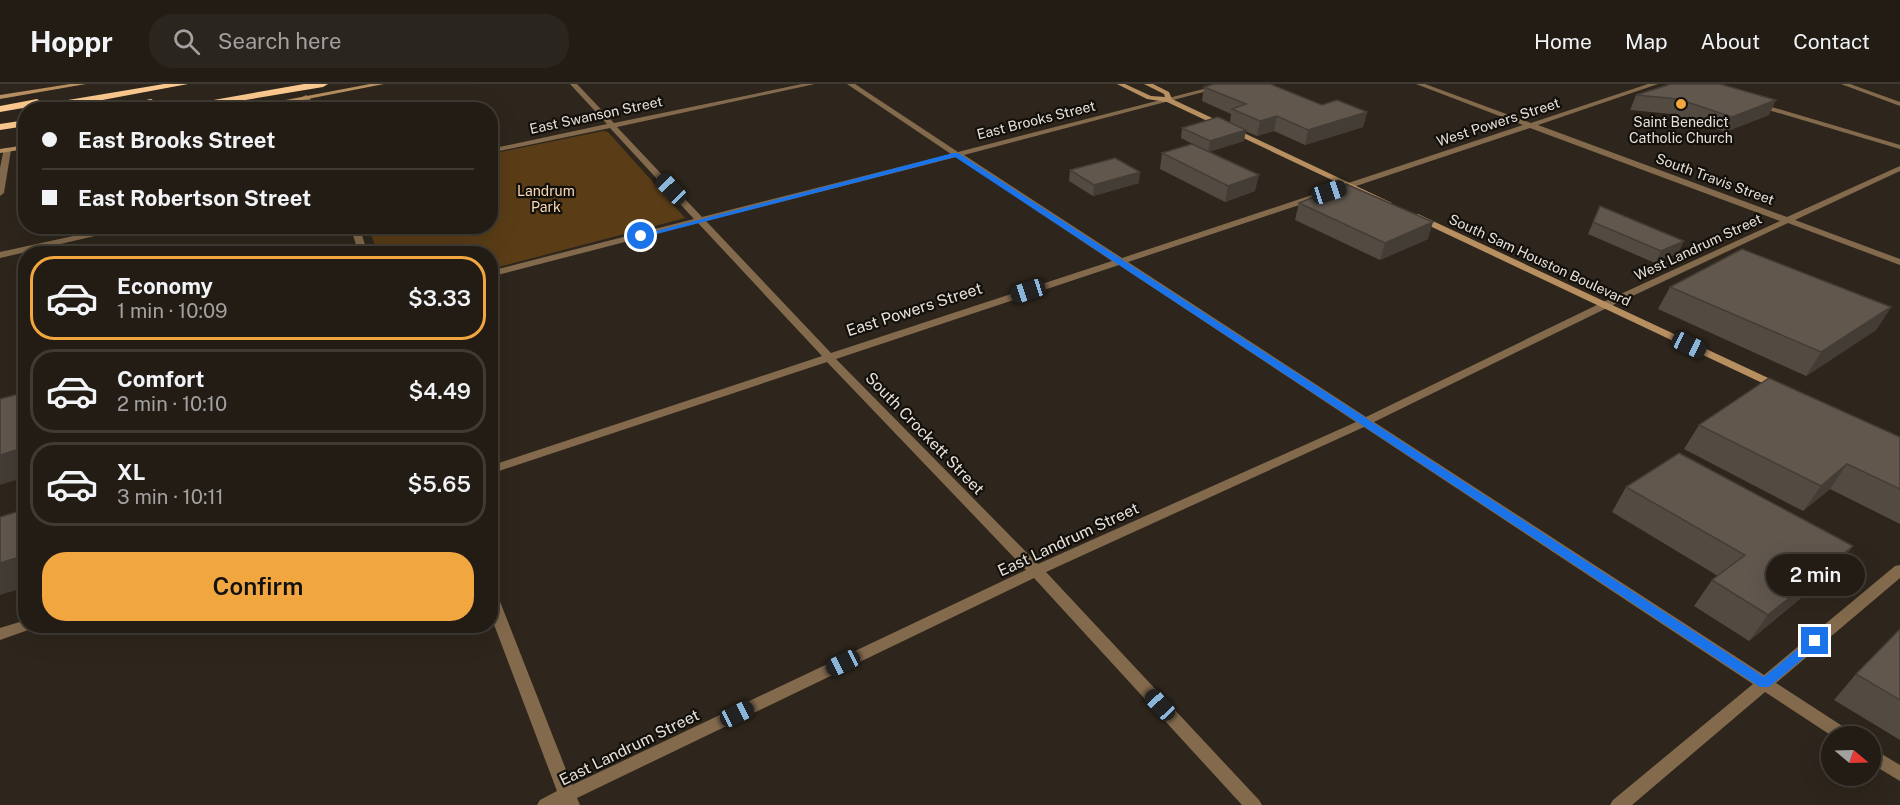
<!DOCTYPE html>
<html lang="en">
<head>
<meta charset="utf-8">
<style>
	:root { --surface:#221c15; --page:#2a251e; --text:#f1f3f6; --muted:#a2a1a0; --line:#3f3a34; --accent:#f1a640 }
	body { margin:0; font-family:"Public Sans",sans-serif; background:var(--page); color:var(--text); height:100vh; display:flex; flex-direction:column; font-size:22px; white-space:nowrap }
	* { box-sizing:border-box; margin:0 }
	p { font-size:20px; color:var(--muted) }
	.icon { flex:none; width:33px; height:33px; fill:none; stroke:currentColor; stroke-width:2; stroke-linecap:round; stroke-linejoin:round }
	.map { position:relative; flex:1; overflow:hidden }
	.drawer { position:absolute; left:18px; top:162px; width:480px; height:387px; display:flex; flex-direction:column; background:var(--surface); border-radius:24px; box-shadow:0 6px 24px #0002,0 0 0 2px var(--line) }
	.drawer>* { flex:none }
	.banner { position:absolute; left:18px; top:18px; width:480px; height:132px; border-radius:24px; box-shadow:0 6px 24px #0002,0 0 0 2px var(--line); display:grid; align-content:center; height:132px; padding:0 24px; background:var(--surface) }
	.needle { width:39px; rotate:109deg }
	.fabs { position:absolute; left:1821px; top:642px; display:grid; gap:12px }
	.fabs a { display:grid; place-items:center; width:60px; height:60px; border-radius:50%; background:var(--surface); box-shadow:0 6px 24px #0002,0 0 0 2px var(--line); font-size:30px }
	.end { position:absolute; width:27px; height:27px; margin:-14px; border:8px solid #1a73e8; background:#fff; box-shadow:0 0 0 3px #fff }
	.from { border-radius:50% }
	.bubble { position:absolute; height:42px; border-radius:21px; background:var(--surface); box-shadow:0 6px 24px #0002,0 0 0 2px var(--line); font-size:20px; font-weight:600; line-height:42px; text-align:center }
	.car { position:absolute; width:18px; height:36px; margin:-18px -9px; border-radius:8px; box-shadow:0 0 4px 2px #0007; background:linear-gradient(#222 24%,#8ab4d8 0 40%,#222 0 76%,#8ab4d8 0 86%,#222 0) }
	.banner b { display:flex; align-items:center; gap:21px; height:57px; font-size:22px }
	.banner b+b { border-top:2px solid var(--line) }
	.banner i { width:15px; height:15px; background:var(--text) }
	ul { padding:10px 0 0; list-style:none }
	li { display:flex; align-items:center; gap:18px; height:84px; margin:0 12px 9px; padding:0 12px; border:3px solid var(--line); border-radius:24px }
	li div { flex:1 }
	li b { display:block; font-size:22px }
	li em { font-style:normal; font-weight:600 }
	li.on { border-color:var(--accent) }
	li>.icon { width:54px; height:54px; stroke-width:1.5 }
	.primary-button { display:flex; gap:12px; margin-top:auto; padding:12px 24px }
	.primary-button a { flex:1; height:69px; border-radius:24px; background:var(--accent); color:#111; font-size:24px; font-weight:600; line-height:69px; text-align:center }
	header { display:flex; align-items:center; gap:36px; box-sizing:border-box; height:84px; padding:0 30px; background:var(--surface); border-bottom:2px solid var(--line) }
	header strong { font-size:28px }
	nav { display:flex; gap:33px; margin-inline-start:auto; font-size:21px }
	.search { width:420px; height:54px; background:var(--page); display:flex; align-items:center; gap:15px; box-sizing:border-box; padding:0 21px; border-radius:24px; color:var(--muted); font-size:22px }
	.map>svg:first-child { display:block }
	.green { fill:#5a3d17 }
	.lines { fill:none; stroke-linecap:round; stroke-linejoin:round }
	.street { fill:#836a4d; fill-rule:evenodd }
	.secondary { fill:#b78f60; fill-rule:evenodd }
	.highway { fill:#fbc98f; fill-rule:evenodd }
	.wall { fill:#534b42 }
	.shaded-wall { fill:#443d36 }
	.building { fill:#61574d; stroke:#443d36; stroke-width:1.5 }
	.route { fill:#1a73e8 }
	.poi-dot { fill:#f1a640; stroke:#13100b; stroke-width:2 }
	.labels { text-anchor:middle; stroke-width:4.5; stroke-linejoin:round; paint-order:stroke }
	.far-street-label { font-size:14px; fill:#e7e1db; stroke:#13100b }
	.far-poi-label { font-size:14px; fill:#e7e1db; stroke:#13100b }
	.far-park-label { font-size:14px; fill:#f8d8b5; stroke:#13100b }
	.street-label { font-size:16px; fill:#e7e1db; stroke:#13100b }
</style>
</head>
<body>
<header>
<strong>Hoppr</strong>
<div class="search"><svg class="icon" aria-label="search" viewBox="0 0 24 24"><circle cx="10" cy="10" r="6"/><path d="M15 15l6 6"/></svg>Search here</div>
<nav><a>Home</a><a>Map</a><a>About</a><a>Contact</a></nav>
</header>
<div class="map">
<svg width="1900" height="721" viewBox="0 0 1900 721">
	<rect width="100%" height="100%" fill="#2e261c"/>
	<path class="green" d="M603,47L608,48L685,134L491,185L490,170L378,169L368,143L490,142L491,70Z"/>
	<g class="lines">
		<path class="street" d="M570,0H577L614,39L802,0H815L617,43L702,133L951,70L847,0H855L958,68L1223,0H1234L964,71L1122,174L1523,41L1416,0H1425L1531,39L1648,0H1658L1538,41L1787,133L1900,82V87L1795,136L1900,175V181L1788,139L1609,223L1374,338L1764,591L1895,482L1900,481V494L1776,599L1850,647L1852,652H1832L1765,608L1632,721H1610L1613,716L1753,600L1364,343L1046,488L1259,716L1262,721H1242L1034,494L577,714L580,721H537L540,716L557,707L490,530V505L495,506L497,510L572,701L1026,486L827,278L490,390V382L822,272L698,139L490,193V187L694,135L610,44L490,69V65L607,40ZM1530,44L1780,137L1601,219L1366,333L1128,178ZM956,73L1112,177L831,269L706,137ZM1119,181L1356,338L1038,480L836,275Z
			M1841,0H1850L1900,18V22Z
			M306,11L310,13L313,26H306L302,13Z
			M1755,18L1900,61V65L1755,22Z
			M4,64L11,66L4,109L0,112V84Z
			M119,142H138L0,174V168Z
			M350,142H359L368,170H359Z
			M26,536V542H33L31,545L0,556V544Z
			M1870,663L1900,681V697L1870,679Z"/>
		<path class="secondary" d="M70,0H86L0,15V11Z
			M370,0H384L251,26H233Z
			M1117,0H1125L1151,12L1165,13L1164,10L1144,0H1153L1169,8L1172,15L1392,119L1385,121L1167,18L1147,15Z
			M26,61V65L0,69V65Z
			M1418,130L1783,301L1785,303L1783,305H1775L1415,135V131Z"/>
		<path class="highway" d="M164,0H188L49,26H26V29L22,26L23,24L0,28V22L37,15L42,18L38,21Z
			M304,0H328L323,3L185,26H157Z
			M151,15L156,18L155,20L127,26H101Z
			M26,36V42L0,46V40Z"/>
	</g>
	<path class="wall" d="M1671,0L1769,31L1725,48L1672,30L1630,26L1636,11Z
		M1204,3L1322,21L1367,28L1363,43L1305,61L1274,47L1257,52L1245,47L1244,57L1208,68L1181,54L1182,44L1230,39L1231,30L1202,17Z
		M1162,69L1255,107L1225,118L1160,85Z
		M1070,86L1139,99L1093,112L1069,97Z
		M1299,119L1428,155L1380,176L1295,136Z
		M1600,122L1678,169L1655,179L1588,150Z
		M1670,203L1891,223L1876,246L1806,292L1658,225Z
		M1699,341L1900,353V440L1830,405L1803,427L1684,365Z
		M1626,403L1853,462L1834,487L1749,557L1694,522L1712,496L1718,492L1612,428Z
		M1900,545V656L1834,616L1856,590Z"/>
	<path class="shaded-wall" d="M1776,16L1769,31L1725,48L1732,33Z
		M1367,28L1363,43L1305,61L1308,46Z
		M1277,32L1274,47L1257,52L1260,37Z
		M1246,46L1244,57L1208,68L1210,57Z
		M1140,88L1139,99L1093,112L1094,101Z
		M1259,91L1255,107L1225,118L1228,102Z
		M1433,138L1428,155L1380,176L1385,159Z
		M1684,157L1678,169L1655,179L1661,167Z
		M1891,223L1876,246L1806,292L1821,268Z
		M26,363V393L0,401V371Z
		M1847,380L1830,405L1803,427L1821,402Z
		M1853,462L1834,487L1749,557L1768,531Z
		M26,471V503L0,511V479Z"/>
	<path class="building" d="M1214,0H1270L1322,21L1337,16L1367,28L1308,46L1277,32L1260,37L1232,25L1246,20L1204,3Z
		M1671,0H1720L1776,16L1732,33L1678,15L1636,11Z
		M1218,33L1246,46L1210,57L1182,44Z
		M1192,60L1259,91L1228,102L1162,69Z
		M1115,74L1140,88L1094,101L1070,86Z
		M1346,100L1433,138L1385,159L1299,119Z
		M1600,122L1684,157L1661,167L1593,138Z
		M1742,165L1891,223L1821,268L1670,203Z
		M1769,294L1900,353V405L1847,380L1821,402L1699,341Z
		M26,308V363L0,371V315Z
		M1679,369L1853,462L1768,531L1712,496L1745,471L1626,403Z
		M26,425V471L0,479V433Z
		M1900,545V616L1856,590Z"/>
	<path class="route" d="M953,69H958L1764,593L1811,554H1820V560L1769,603H1760L955,73L641,154L637,152Z"/>
	<circle class="poi-dot" cx="1681" cy="20" r="6"/>
	<g class="labels">
		<g class="far-street-label">
			<text transform="translate(596 31) rotate(-12)" y="5">East Swanson Street</text>
			<text transform="translate(1036 36) rotate(-14)" y="5">East Brooks Street</text>
			<text transform="translate(1498 38) rotate(-18)" y="5">West Powers Street</text>
			<text transform="translate(1715 95) rotate(20)" y="5">South Travis Street</text>
			<text transform="translate(1698 163) rotate(-25)" y="5">West Landrum Street</text>
			<text transform="translate(1540 176) rotate(25)" y="5">South Sam Houston Boulevard</text>
		</g>
		<g class="far-poi-label">
			<text x="1681" y="43">Saint Benedict<tspan x="1681" dy="16">Catholic Church</tspan></text>
		</g>
		<g class="far-park-label">
			<text x="546" y="112">Landrum<tspan x="546" dy="16">Park</tspan></text>
		</g>
		<g class="street-label">
			<text transform="translate(914 225) rotate(-18)" y="6">East Powers Street</text>
			<text transform="translate(925 349) rotate(46)" y="6">South Crockett Street</text>
			<text transform="translate(1068 455) rotate(-25)" y="6">East Landrum Street</text>
			<text transform="translate(629 663) rotate(-26)" y="6">East Landrum Street</text>
		</g>
	</g>
</svg>
<div class="fabs">
<a><svg class="needle" viewBox="-14 -14 28 28"><path d="M0-13l5 13h-10z" fill="#e53935"/><path d="M0 13l5-13h-10z" fill="#a2a1a0"/></svg></a>
</div>
<i class="end from" style="left:641px;top:152px"></i>
<i class="end" style="left:1815px;top:557px"></i>
<div class="bubble" style="left:1766px;top:470px;width:99px">2 min</div>
<i class="car" style="left:671px;top:105px;rotate:316deg"></i>
<i class="car" style="left:1329px;top:108px;rotate:72deg"></i>
<i class="car" style="left:1028px;top:207px;rotate:252deg"></i>
<i class="car" style="left:1689px;top:261px;rotate:115deg"></i>
<i class="car" style="left:843px;top:579px;rotate:244deg"></i>
<i class="car" style="left:1160px;top:621px;rotate:317deg"></i>
<i class="car" style="left:737px;top:630px;rotate:64deg"></i>
<div class="banner">
<b><i class="from"></i>East Brooks Street</b>
<b><i></i>East Robertson Street</b>
</div>
<section class="drawer">
<ul>
<li class="on"><svg class="icon" aria-label="car" viewBox="0 0 24 24"><path d="M5 17H2v-5l4-1 3-4h7l3 4 3 1v5h-3M9 17h6M6 11h13"/><circle cx="7" cy="17" r="2"/><circle cx="17" cy="17" r="2"/></svg><div><b>Economy</b><p>1 min · 10:09</p></div><em>$3.33</em></li>
<li><svg class="icon" aria-label="car" viewBox="0 0 24 24"><path d="M5 17H2v-5l4-1 3-4h7l3 4 3 1v5h-3M9 17h6M6 11h13"/><circle cx="7" cy="17" r="2"/><circle cx="17" cy="17" r="2"/></svg><div><b>Comfort</b><p>2 min · 10:10</p></div><em>$4.49</em></li>
<li><svg class="icon" aria-label="car" viewBox="0 0 24 24"><path d="M5 17H2v-5l4-1 3-4h7l3 4 3 1v5h-3M9 17h6M6 11h13"/><circle cx="7" cy="17" r="2"/><circle cx="17" cy="17" r="2"/></svg><div><b>XL</b><p>3 min · 10:11</p></div><em>$5.65</em></li>
</ul>
<div class="primary-button"><a>Confirm</a></div>
</section>
</div>
</body>
</html>
